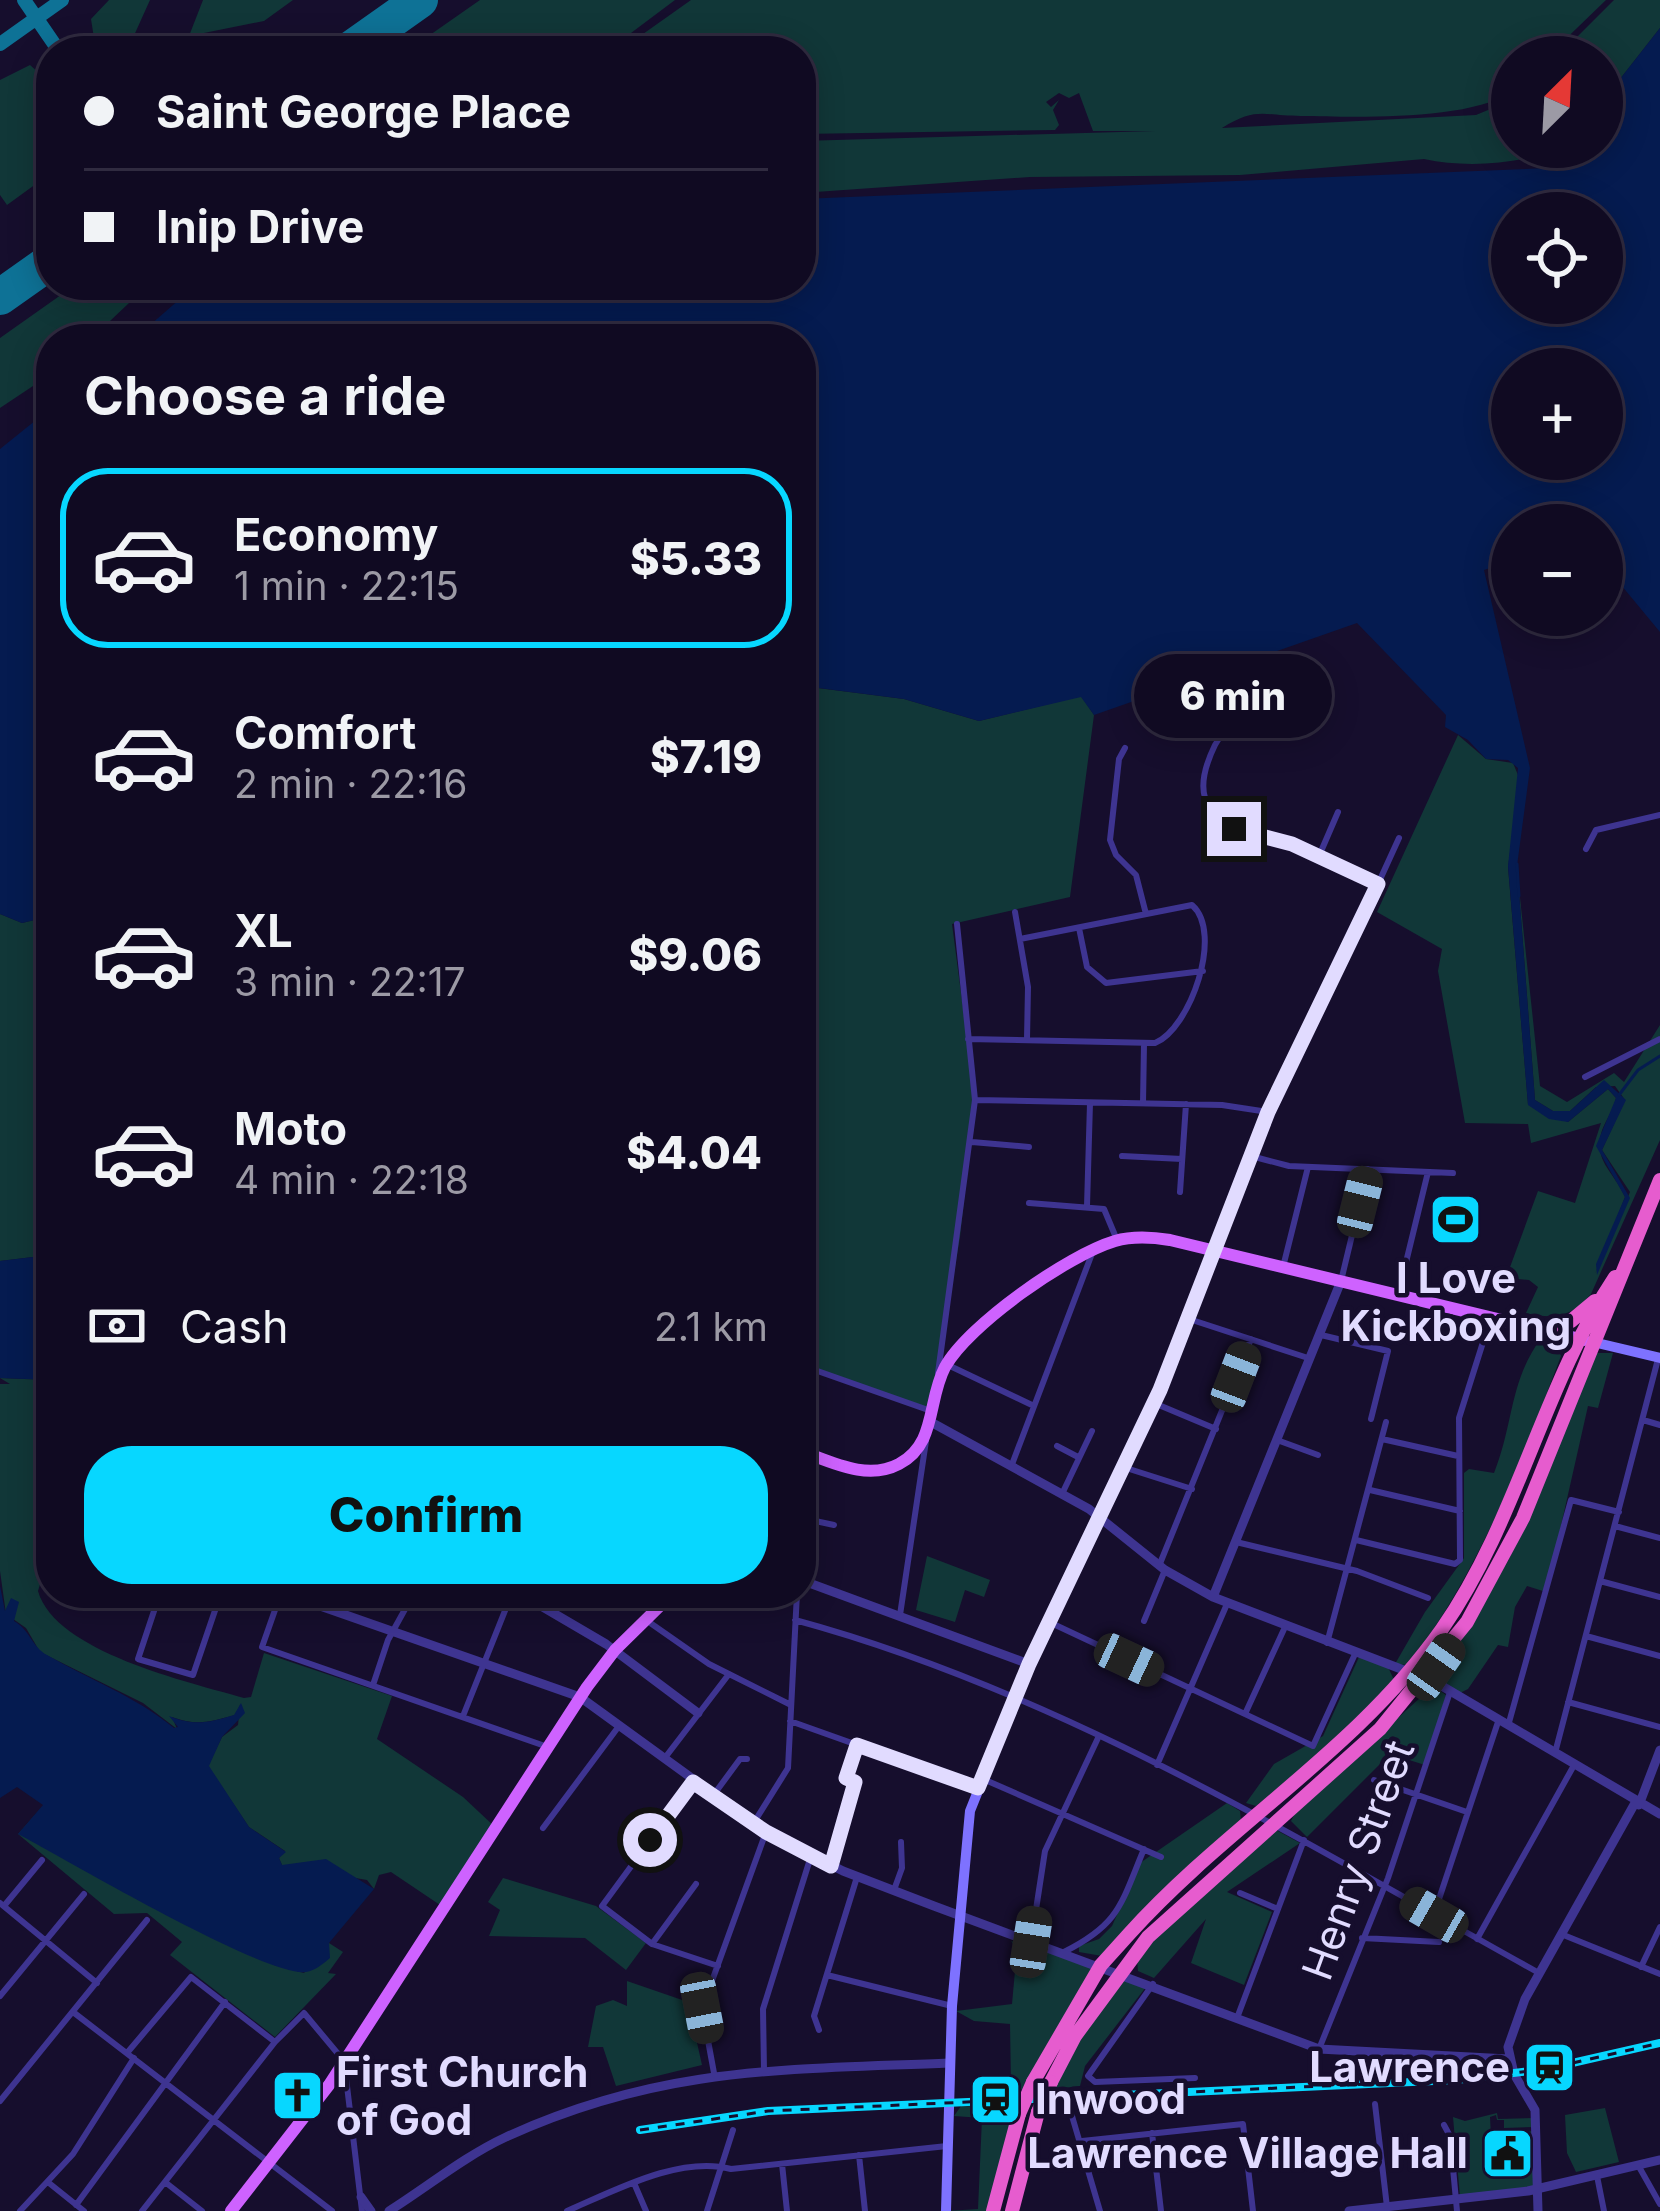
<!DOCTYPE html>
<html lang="en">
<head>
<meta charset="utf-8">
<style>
	:root { --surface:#100a22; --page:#1e182f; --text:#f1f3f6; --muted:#9c9aa5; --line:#302b40; --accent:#07d7ff }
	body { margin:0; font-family:Inter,sans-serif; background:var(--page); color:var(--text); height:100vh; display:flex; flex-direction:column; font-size:45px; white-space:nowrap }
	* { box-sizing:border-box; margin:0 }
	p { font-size:39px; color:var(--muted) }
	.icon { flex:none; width:66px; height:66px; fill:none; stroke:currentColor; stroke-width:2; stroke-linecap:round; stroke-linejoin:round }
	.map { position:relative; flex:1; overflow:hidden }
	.panel { position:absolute; left:36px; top:324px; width:780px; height:1284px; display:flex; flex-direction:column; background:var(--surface); border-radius:48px; box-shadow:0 6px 30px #0003,0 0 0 3px var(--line) }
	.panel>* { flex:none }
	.guide { position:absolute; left:36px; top:36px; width:780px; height:264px; border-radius:48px; box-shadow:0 6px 30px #0003,0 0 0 3px var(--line); display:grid; align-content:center; height:264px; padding:0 48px; background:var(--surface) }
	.needle { width:78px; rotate:24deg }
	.tools { position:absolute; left:1491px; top:36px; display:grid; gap:24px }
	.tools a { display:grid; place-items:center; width:132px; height:132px; border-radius:50%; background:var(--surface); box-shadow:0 6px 30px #0003,0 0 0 3px var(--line); font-size:60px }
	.end { position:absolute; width:54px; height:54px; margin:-27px; border:15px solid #e1dbff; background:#111; box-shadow:0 0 0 6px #111 }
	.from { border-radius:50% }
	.bubble { position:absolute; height:84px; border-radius:42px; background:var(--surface); box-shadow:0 6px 30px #0003,0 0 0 3px var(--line); font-size:39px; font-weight:800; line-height:84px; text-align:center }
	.car { position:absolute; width:36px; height:72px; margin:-36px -18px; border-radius:15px; box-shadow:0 0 9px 3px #0007; background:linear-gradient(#222 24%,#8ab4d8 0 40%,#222 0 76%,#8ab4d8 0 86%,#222 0) }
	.guide b { display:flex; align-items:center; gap:42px; height:114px; font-size:45px }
	.guide b+b { border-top:3px solid var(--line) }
	.guide i { width:30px; height:30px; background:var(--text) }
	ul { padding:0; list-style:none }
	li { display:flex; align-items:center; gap:36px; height:180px; margin:0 24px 18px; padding:0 24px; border:6px solid transparent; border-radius:48px }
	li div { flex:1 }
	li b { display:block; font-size:45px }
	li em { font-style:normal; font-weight:800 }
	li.current { border-color:var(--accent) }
	li>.icon { width:108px; height:108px; stroke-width:1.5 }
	h2 { padding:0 48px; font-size:54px; line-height:144px }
	.pay { display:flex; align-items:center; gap:30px; height:132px; padding:0 48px; font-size:45px }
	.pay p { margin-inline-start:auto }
	.action { display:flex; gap:24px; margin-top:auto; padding:24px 48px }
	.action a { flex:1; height:138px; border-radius:48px; background:var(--accent); color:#111; font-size:48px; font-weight:800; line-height:138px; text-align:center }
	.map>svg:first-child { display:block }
	.green { fill:#113738 }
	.water { fill:#051b50; fill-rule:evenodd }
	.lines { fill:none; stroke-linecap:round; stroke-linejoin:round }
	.stream { stroke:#051b50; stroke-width:3 }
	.taxiway { stroke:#0e7296; stroke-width:14 }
	.runway { stroke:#0e7296; stroke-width:36 }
	.minor { stroke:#3e3491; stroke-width:6 }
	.tertiary { stroke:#3e3491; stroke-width:9 }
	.secondary { stroke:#7e72ff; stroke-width:10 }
	.primary { stroke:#ce62ff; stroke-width:12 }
	.trunk { stroke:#e65cce; stroke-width:14 }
	.rail-casing { stroke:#07d7ff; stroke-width:8 }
	.rail { stroke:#160e2d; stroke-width:3; stroke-dasharray:9; stroke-linecap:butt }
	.trunk-bridge { stroke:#e65cce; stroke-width:14 }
	.route { stroke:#e1dbff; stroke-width:15 }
	.labels { text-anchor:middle; stroke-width:9; stroke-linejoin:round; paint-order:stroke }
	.poi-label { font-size:42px; font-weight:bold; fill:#e1dbff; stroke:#160e2d; text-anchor:end }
	.street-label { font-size:42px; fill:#e1dbff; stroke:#160e2d }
</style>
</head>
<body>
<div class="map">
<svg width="1660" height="2211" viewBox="0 0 1660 2211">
	<rect width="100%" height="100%" fill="#160e2d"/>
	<path class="green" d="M109,0H150L127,51H96L91,19Z
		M203,0H293L264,21L189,36Z
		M480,0H675L607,51H407Z
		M691,0H1606L1547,57H1512V92C1466,121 1357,117 1301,116C1264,116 1257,106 1222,128L1476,115L1512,100V147H1568C1524,163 1470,169 1424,159L1240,175L1030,177L801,193V141L1155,131H1093L1079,93L1069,98L1059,93L1046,102L1051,107L1059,100L1053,110L1059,125L1055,130L801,134V51H619Z
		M1614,0H1660V28L1602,102V57H1557Z
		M30,65L51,84V138L38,146L51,153V173L7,205L0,195V80Z
		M75,285H148L91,339H51V374L0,408V338Z
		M810,687L904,699L979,721L1081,696L1094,715L1070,897L952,924L975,1100L960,1237L931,1411L801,1368V691Z
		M1458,735L1486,759L1513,763L1520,780L1508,867L1528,1104L1568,1122L1608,1089L1616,1098C1613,1112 1604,1122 1601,1134C1594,1162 1615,1173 1625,1197L1595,1274L1630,1192L1602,1150L1625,1100L1615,1086L1596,1087L1570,1111H1553L1535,1100L1518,879L1540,1086L1567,1102L1614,1073L1624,1082L1660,1025V1140L1591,1294C1571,1317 1555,1320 1526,1313L1538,1287L1529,1280L1506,1278L1538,1191L1575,1203L1601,1123L1531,1143L1528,1124L1465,1123L1438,971L1442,949L1377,912Z
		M0,914L22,923L51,916V1265L33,1257L0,1261Z
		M1542,1337L1556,1342L1561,1356C1519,1466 1480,1570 1408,1665L1395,1664L1425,1612L1464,1558V1473L1469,1469L1494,1473C1514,1423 1509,1381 1542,1337Z
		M1596,1353H1613L1598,1408L1588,1406L1546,1592L1527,1586L1515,1607L1508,1647L1498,1645L1468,1689L1460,1693L1439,1680L1438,1672L1508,1561Z
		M0,1378L51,1380V1386H33L51,1389V1548L38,1591C55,1652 189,1682 244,1698L251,1697L264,1653L392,1696L377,1739L463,1797L495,1827L443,1907L391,1872L379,1875L374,1889L367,1880L282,1865L279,1858L285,1851L249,1827L208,1766L222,1737L238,1725L240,1705L235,1715C210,1722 196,1726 172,1717L177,1729L143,1703L40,1652L26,1628L6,1614L0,1571V1384H10Z
		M927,1556L990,1580L984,1597L965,1590L955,1622L916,1610Z
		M1359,1657L1388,1667L1394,1680L1337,1740L1256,1806L1246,1803L1274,1764L1323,1736Z
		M1433,1686L1446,1695L1425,1765L1390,1754L1307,1837L1291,1821L1296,1811Z
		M1227,1803L1240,1811L1241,1821L1102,1956L1079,1952V1946L1099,1939L1112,1926L1140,1863Z
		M42,1807L274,1965L304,1973L329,1943L343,1952L328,1973L336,1974L275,2037L170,1955L182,1942L147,1913L114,1914L18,1834Z
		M1276,1830L1300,1843L1227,1892L1272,1912L1244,1985L1191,1963L1206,1919L1154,1978L1138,1971L1137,1959L1171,1921Z
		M503,1878L596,1906L646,1943L626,1970L585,1938L489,1936L500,1910L488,1902Z
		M1011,1941L1093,1967L1023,2090L1005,2086L1011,2084L1010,2024L974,2021L956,2011L1012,2004L1017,1949Z
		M1121,1979L1146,1987L1085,2066L1080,2086L1054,2089L1079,2032Z
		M627,1981L688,2002L702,2065L616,2086L603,2047H588L596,2006L613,2000L627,2006Z
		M961,2106L1015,2107L990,2211H947L978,2209L982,2118L954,2116Z
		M1605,2108L1619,2162L1576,2172L1567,2153L1565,2115Z
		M1497,2113L1498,2119L1535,2118V2127L1504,2128V2120H1497L1496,2115L1490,2117L1491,2136L1517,2139L1518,2132L1535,2131L1537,2188L1460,2197L1453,2117L1465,2121Z"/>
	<path class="water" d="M1660,28V632L1602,562V525H1512V561L1484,570L1530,768L1517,866L1535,1100L1553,1111H1570L1604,1080L1626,1100L1602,1150L1630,1198L1597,1275L1596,1264L1625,1197L1596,1146L1616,1098L1608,1089L1568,1122L1549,1119L1528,1105L1508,866L1518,768L1508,760L1486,759L1468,740L1445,727L1446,715L1357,623L1094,715L1081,697L979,721L904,699L811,687L801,691V339H134L196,285H801V199L1548,168L1575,147H1602V102ZM1602,213V303H1512V213ZM1602,369V459H1512V369Z
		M51,408V836L39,851L40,870L51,872V916L22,923L0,914V449Z
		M33,1257L51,1265V1380L0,1378V1261Z
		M0,1586L5,1611L11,1598L19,1602L14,1621C30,1630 32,1647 47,1655C90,1680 135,1696 174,1728L178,1727L169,1716C193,1726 209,1723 234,1715L241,1703L245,1713L222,1737L209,1766L249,1827L286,1852L279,1858L282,1865L326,1859L374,1889L329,1943L330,1958C324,1963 315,1971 306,1972C265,1977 67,1860 18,1834L43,1805L17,1787L0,1798Z"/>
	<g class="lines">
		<path class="stream" d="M1517,864L1519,896
			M1619,1095L1638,1070L1660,1056"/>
		<path class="taxiway" d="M24,0L59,51
			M0,44L62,0
			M342,51L368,37"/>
		<path class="runway" d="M348,51L420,0
			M0,297L51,261"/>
		<path class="minor" d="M1271,722C1248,720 1226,723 1215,745C1175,827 1245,824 1294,845C1322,857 1350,871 1378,884L1399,838
			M1125,748L1119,759L1110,840L1116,855L1136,875L1146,914
			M1586,849L1596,830L1660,815
			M1319,856L1338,812
			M1015,912L1028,987L1027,1039
			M1079,928L1087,967L1106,983L1203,971
			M968,1039L1155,1043C1190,1029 1224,933 1192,905L1020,939
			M1585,1077L1660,1039
			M975,1100L1222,1105L1268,1112
			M1143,1103L1144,1044
			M972,1142L1029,1147
			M1122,1156L1182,1159
			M1251,1156L1289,1166L1453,1173
			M1180,1192L1186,1104
			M1029,1203L1104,1209L1117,1240
			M1087,1206L1090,1103
			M1283,1267L1308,1167
			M1341,1281L1368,1169
			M1398,1295L1428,1172
			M1189,1319L1308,1358
			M1321,1335L1388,1351L1371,1419
			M950,1366L1034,1406
			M809,1368L931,1411
			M938,1373L975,1100L957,924
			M1154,1403L1216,1429
			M1643,1420L1660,1425
			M1382,1439L1458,1456
			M1277,1440L1318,1455
			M1057,1446L1078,1457
			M1011,1467L1093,1251
			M1123,1467L1192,1489
			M1370,1490L1460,1511
			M1062,1494L1092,1431
			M801,1518L834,1525
			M1615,1526L1660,1538
			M1356,1540L1455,1564L1460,1560L1459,1418L1491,1317
			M1236,1542L1357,1571L1428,1598
			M1159,1566L1251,1339
			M1600,1581L1660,1597
			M160,1593L138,1659L193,1675L221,1593
			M281,1593L262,1647L545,1746
			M645,1593L658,1603
			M317,1604L323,1593
			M900,1615L926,1441
			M646,1620L709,1664L791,1705
			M795,1620C1061,1692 1301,1841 1539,1973
			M1144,1621L1165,1570
			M1049,1622L1313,1746L1355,1654
			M1586,1636L1660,1656
			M1327,1643L1386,1422
			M373,1685L388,1640L414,1593
			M1568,1702L1660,1727
			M1245,1714L1285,1627
			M463,1716L512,1593
			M790,1721L978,1788
			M1508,1726L1571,1500L1619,1512
			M1555,1753L1658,1359
			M664,1759L729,1674
			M1157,1765L1227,1604
			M983,1779L1161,1857
			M1374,1780L1467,1812
			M693,1782L602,1906L652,1944L718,1966
			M715,1793L740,1759H747
			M753,1824L788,1768L797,1593
			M543,1828L619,1726
			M831,1866L855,1782L846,1777L857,1745
			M894,1890L902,1868L901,1842
			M1240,1893L1278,1909
			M0,1903L97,1983
			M4,1906L42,1860
			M1434,1914L1498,1722
			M1561,1934L1660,1974
			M1362,1938L1439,1942
			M1477,1939L1573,1767
			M1031,1942L1045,1851L1098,1738
			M652,1944L696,1884
			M1064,1952C1120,1924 1121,1904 1144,1849
			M1641,1967L1660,1927
			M827,1975L952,2006
			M1153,1984L1088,2076L1095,2082L1195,2078
			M708,1992L766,1832
			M0,1996L84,1894
			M702,2008L714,2073
			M73,2012L332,2211
			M1237,2018L1304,1840
			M819,2030L814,2016L857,1877
			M1319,2049L1388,1878L1450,1692
			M127,2053L191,1977L275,2042
			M764,2071L763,2009L811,1856
			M0,2101L147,1920
			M1375,2104L1387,2207
			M1072,2116L1100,2211
			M1444,2125L1450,2136L1457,2211
			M1152,2133L1161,2211
			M1082,2141L1243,2124L1253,2211
			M859,2155L865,2211
			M782,2164L787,2211
			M1638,2165L1660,2204
			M1597,2176L1604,2211
			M165,2182L202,2211
			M49,2183L84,2211
			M634,2183L646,2211
			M76,2205L225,2002
			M20,2211L73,2154L134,2058
			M142,2211L275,2042L304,2013L344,2061L362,2211
			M567,2211C614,2191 680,2155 731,2169L947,2146
			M707,2211L733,2130"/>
		<path class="tertiary" d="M929,1421L1089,1509L1165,1570L1213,1597L1435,1682L1660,1814
			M42,1512L51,1515
			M801,1580L1029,1664
			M283,1593L580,1697L766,1832L843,1871L934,1906L1319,2049L1508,2059
			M519,1593L606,1644L698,1713
			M1213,1597L1341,1281
			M1639,1805L1660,1750
			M361,2197L371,2211
			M389,2211C427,2187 465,2156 506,2137C662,2066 783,2070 949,2063
			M1349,2211L1528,2191L1660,2160
			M1538,2211L1535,2110L1514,2074L1508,2047L1525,1999L1635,1803"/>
		<path class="secondary" d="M1593,1342L1660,1358
			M946,2211L952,2006L970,1811L1029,1664L1159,1390L1268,1112L1378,884"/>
		<path class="primary" d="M801,1451C832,1462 867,1481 899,1464C937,1444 927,1401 945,1367C968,1325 1068,1255 1115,1241C1132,1236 1152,1237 1170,1240L1584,1340
			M231,2211L329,2085L587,1687L615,1650L673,1593"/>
		<path class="trunk" d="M1543,1330L1571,1321L1595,1301
			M1033,2082L1101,1965L1129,1934C1227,1825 1357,1750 1442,1629C1518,1520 1542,1387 1615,1277
			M1051,2082L1075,2036L1148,1937L1380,1729L1467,1622L1523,1518L1660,1180
			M993,2211L1019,2114
			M1012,2211L1038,2112"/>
		<defs>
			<path id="rail" d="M640,2130L768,2111L1456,2080L1546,2069L1660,2043"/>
		</defs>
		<use href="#rail" class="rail-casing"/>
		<use href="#rail" class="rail"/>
		<path class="trunk-bridge" d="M1038,2112L1051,2082
			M1019,2114L1033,2082"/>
	</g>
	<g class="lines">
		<path class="route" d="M650,1840L693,1782L766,1832L831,1866L855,1782L846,1778L857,1745L978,1788L1029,1664L1160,1390L1268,1112L1378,884L1292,844L1234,829"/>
	</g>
	<defs>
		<symbol id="stadium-square" viewBox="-11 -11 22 22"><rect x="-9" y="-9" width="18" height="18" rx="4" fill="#07d7ff" stroke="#160e2d"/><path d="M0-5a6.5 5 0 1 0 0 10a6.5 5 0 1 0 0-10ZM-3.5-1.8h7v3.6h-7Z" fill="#111"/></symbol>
		<symbol id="station-square" viewBox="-11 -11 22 22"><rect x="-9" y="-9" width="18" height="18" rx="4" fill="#07d7ff" stroke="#160e2d"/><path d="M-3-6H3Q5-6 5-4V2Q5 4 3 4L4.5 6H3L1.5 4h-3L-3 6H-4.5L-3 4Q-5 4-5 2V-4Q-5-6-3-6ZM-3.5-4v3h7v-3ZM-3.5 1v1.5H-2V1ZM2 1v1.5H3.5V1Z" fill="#111"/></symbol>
		<symbol id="church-square" viewBox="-11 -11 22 22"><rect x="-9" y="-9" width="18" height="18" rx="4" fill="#07d7ff" stroke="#160e2d"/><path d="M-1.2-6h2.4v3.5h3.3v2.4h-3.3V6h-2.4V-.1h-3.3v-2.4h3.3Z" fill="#111"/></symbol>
		<symbol id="civic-square" viewBox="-11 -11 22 22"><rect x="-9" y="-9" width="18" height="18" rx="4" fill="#07d7ff" stroke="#160e2d"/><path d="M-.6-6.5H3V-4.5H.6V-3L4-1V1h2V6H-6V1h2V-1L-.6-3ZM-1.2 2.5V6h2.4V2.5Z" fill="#111"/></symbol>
	</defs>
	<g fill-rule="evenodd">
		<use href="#stadium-square" x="1426" y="1190" width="59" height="59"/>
		<use href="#station-square" x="1520" y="2038" width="59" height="59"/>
		<use href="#church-square" x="268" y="2066" width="59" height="59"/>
		<use href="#station-square" x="966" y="2070" width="59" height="59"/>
		<use href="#civic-square" x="1478" y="2124" width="59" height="59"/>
	</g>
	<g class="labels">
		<g class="poi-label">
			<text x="1456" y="1293" text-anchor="middle">I Love<tspan x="1456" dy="48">Kickboxing</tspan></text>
			<text x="1510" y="2082">Lawrence</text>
			<text x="336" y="2087" text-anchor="start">First Church<tspan x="336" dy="48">of God</tspan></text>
			<text x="1035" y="2114" text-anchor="start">Inwood</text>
			<text x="1468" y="2168">Lawrence Village Hall</text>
		</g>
		<g class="street-label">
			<text transform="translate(1358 1860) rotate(-70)" y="15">Henry Street</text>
		</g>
	</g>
</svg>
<div class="tools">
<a><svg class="needle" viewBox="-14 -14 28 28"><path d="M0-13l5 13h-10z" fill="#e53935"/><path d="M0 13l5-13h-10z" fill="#9c9aa5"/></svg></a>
<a><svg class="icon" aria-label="locate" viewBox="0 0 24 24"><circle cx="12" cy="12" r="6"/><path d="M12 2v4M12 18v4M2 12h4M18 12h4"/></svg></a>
<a>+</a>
<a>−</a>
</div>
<i class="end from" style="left:650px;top:1840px"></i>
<i class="end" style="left:1234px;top:829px"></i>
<div class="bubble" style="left:1134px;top:654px;width:198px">6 min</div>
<i class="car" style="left:1360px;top:1202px;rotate:14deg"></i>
<i class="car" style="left:1236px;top:1377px;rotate:21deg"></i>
<i class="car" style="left:1129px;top:1660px;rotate:115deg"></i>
<i class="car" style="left:1436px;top:1667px;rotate:35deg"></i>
<i class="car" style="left:1434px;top:1915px;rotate:300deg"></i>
<i class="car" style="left:1031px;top:1942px;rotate:9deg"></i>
<i class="car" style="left:702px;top:2008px;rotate:169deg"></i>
<div class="guide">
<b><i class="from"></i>Saint George Place</b>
<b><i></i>Inip Drive</b>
</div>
<section class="panel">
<h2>Choose a ride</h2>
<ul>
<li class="current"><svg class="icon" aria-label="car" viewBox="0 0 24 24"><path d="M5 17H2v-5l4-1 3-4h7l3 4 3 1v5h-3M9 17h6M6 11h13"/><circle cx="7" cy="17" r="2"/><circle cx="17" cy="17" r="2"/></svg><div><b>Economy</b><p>1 min · 22:15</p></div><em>$5.33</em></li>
<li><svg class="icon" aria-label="car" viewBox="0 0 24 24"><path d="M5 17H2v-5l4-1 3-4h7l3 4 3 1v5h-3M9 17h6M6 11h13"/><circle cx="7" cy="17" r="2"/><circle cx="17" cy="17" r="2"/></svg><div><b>Comfort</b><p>2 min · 22:16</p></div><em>$7.19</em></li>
<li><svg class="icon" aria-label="car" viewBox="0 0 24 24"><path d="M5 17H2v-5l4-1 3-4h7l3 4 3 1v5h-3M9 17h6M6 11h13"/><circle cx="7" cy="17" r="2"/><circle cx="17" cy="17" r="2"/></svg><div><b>XL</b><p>3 min · 22:17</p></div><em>$9.06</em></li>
<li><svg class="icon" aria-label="car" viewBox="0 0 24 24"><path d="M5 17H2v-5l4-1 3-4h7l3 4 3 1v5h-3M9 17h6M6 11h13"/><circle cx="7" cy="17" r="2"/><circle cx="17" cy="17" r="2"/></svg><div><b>Moto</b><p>4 min · 22:18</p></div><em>$4.04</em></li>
</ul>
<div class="pay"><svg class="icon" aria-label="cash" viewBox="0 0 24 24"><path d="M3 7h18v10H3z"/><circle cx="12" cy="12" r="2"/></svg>Cash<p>2.1 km</p></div>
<div class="action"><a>Confirm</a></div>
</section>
</div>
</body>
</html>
